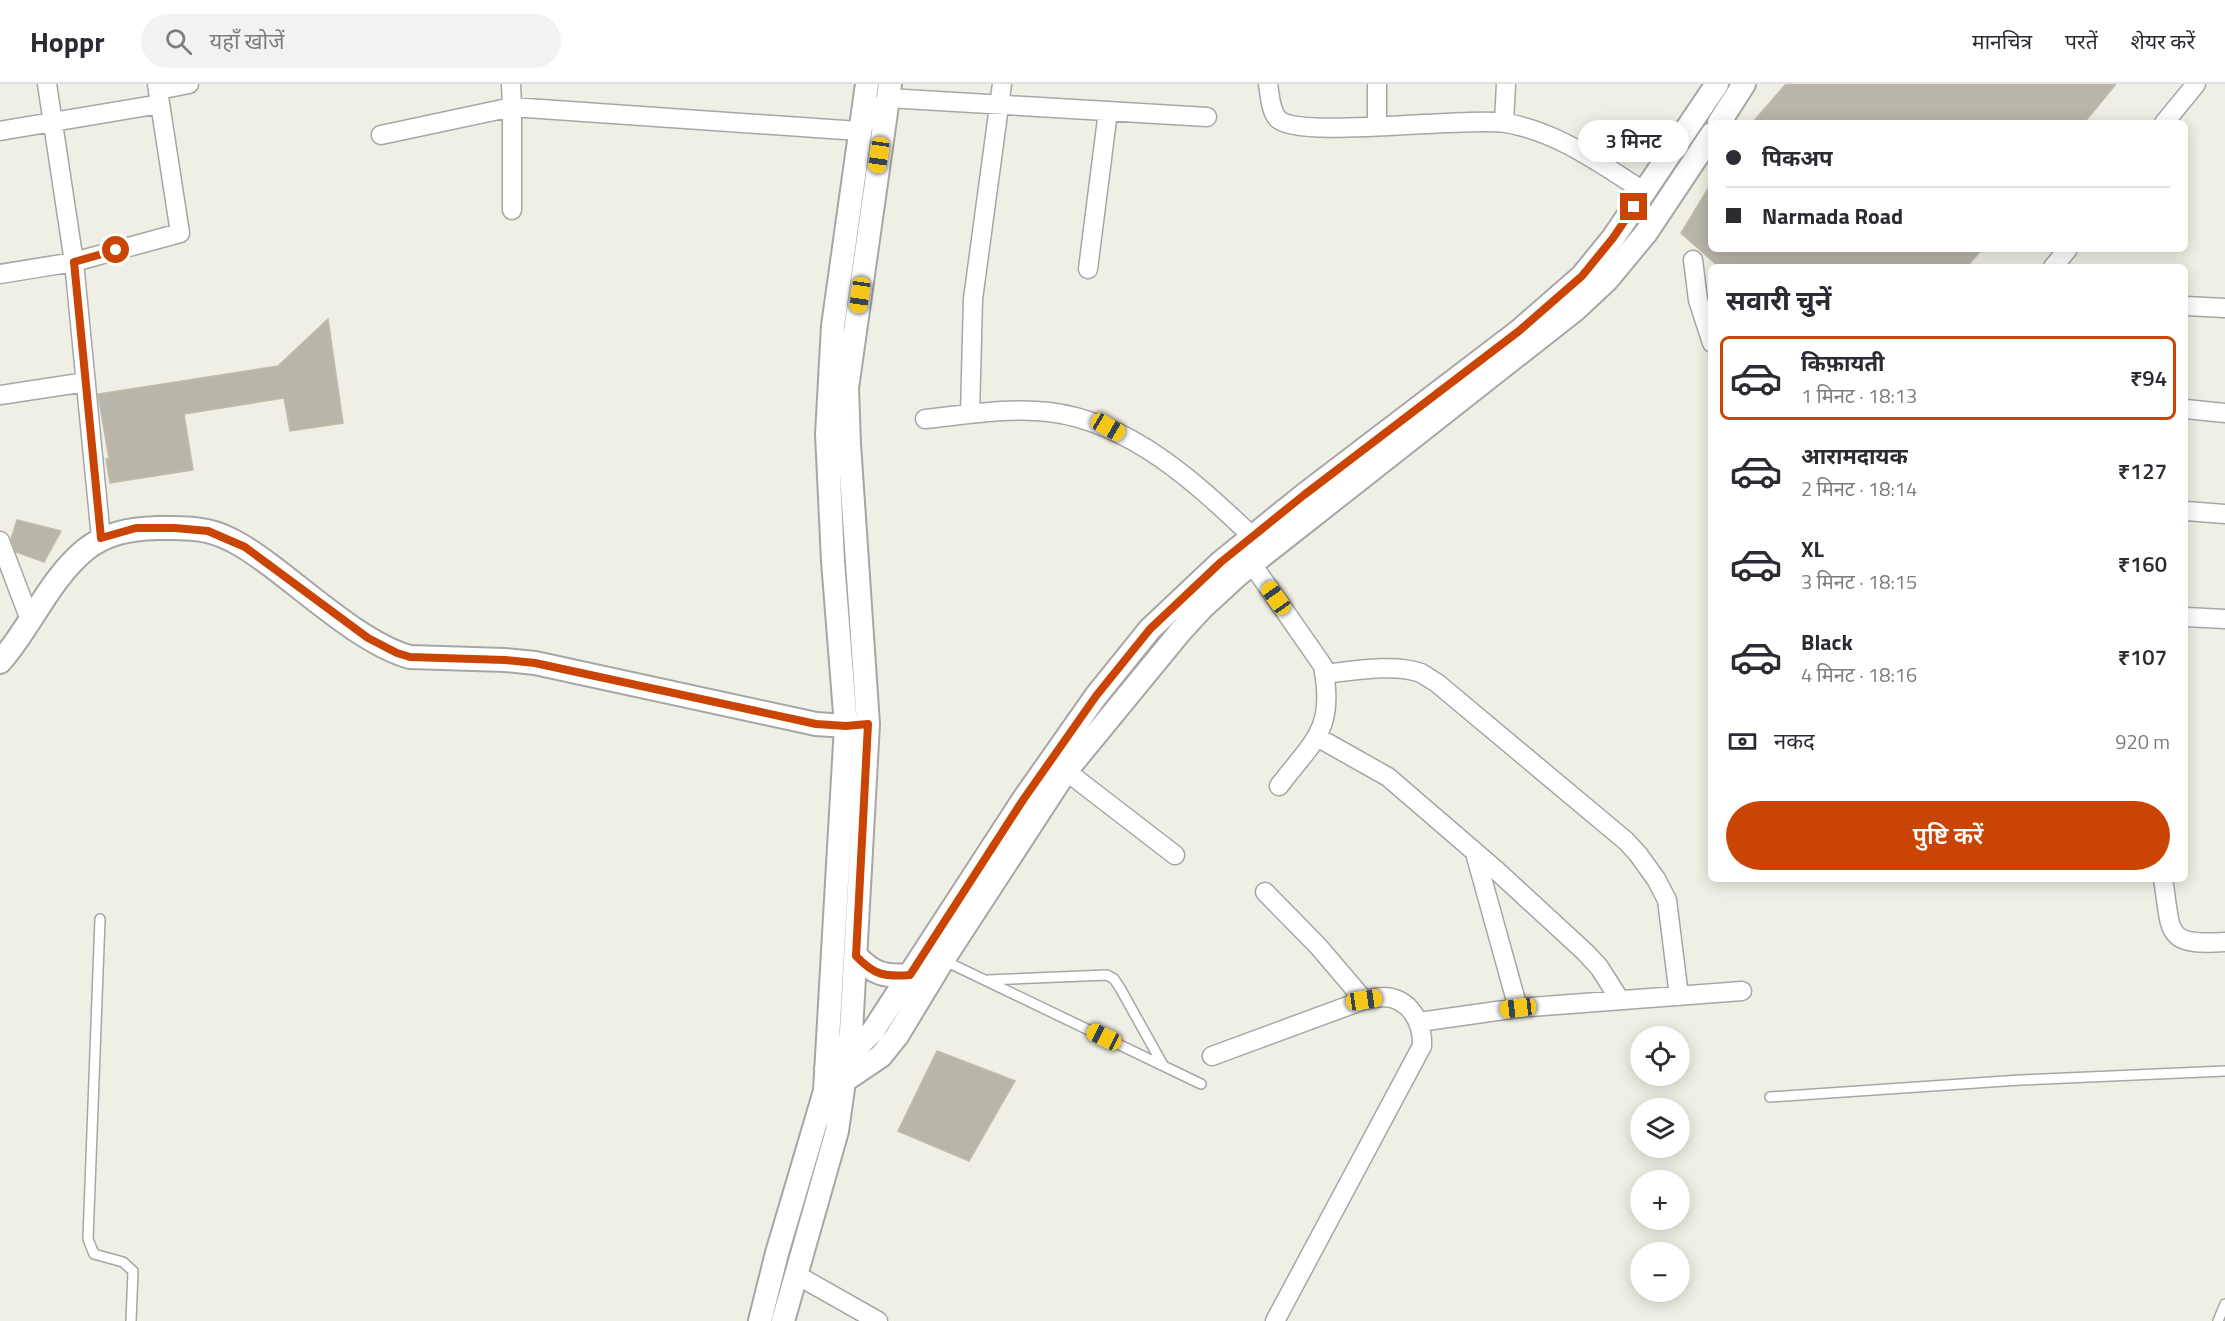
<!DOCTYPE html>
<html lang="hi">
<head>
<meta charset="utf-8">
<style>
	:root { --surface:#fff; --page:#f2f2f3; --text:#2b2b33; --muted:#7c7c81; --line:#e1e1e2; --accent:#ca4403 }
	body { margin:0; font-family:"Titillium Web","Noto Sans Devanagari",sans-serif; background:var(--page); color:var(--text); height:100vh; display:flex; flex-direction:column; font-size:22px; white-space:nowrap }
	* { box-sizing:border-box; margin:0 }
	p { font-size:20px; color:var(--muted) }
	.icon { flex:none; width:33px; height:33px; fill:none; stroke:currentColor; stroke-width:2; stroke-linecap:round; stroke-linejoin:round }
	.map { position:relative; flex:1; overflow:hidden }
	.side { position:absolute; left:1708px; top:180px; width:480px; height:618px; display:flex; flex-direction:column; background:var(--surface); border-radius:9px; box-shadow:0 3px 15px #0003 }
	.side>* { flex:none }
	.banner { position:absolute; left:1708px; top:36px; width:480px; height:132px; border-radius:9px; box-shadow:0 3px 15px #0003; display:grid; align-content:center; height:132px; padding:0 18px; background:var(--surface) }
	.tools { position:absolute; left:1630px; top:942px; display:grid; gap:12px }
	.tools a { display:grid; place-items:center; width:60px; height:60px; border-radius:50%; background:var(--surface); box-shadow:0 3px 15px #0003; font-size:30px }
	.end { position:absolute; width:27px; height:27px; margin:-14px; border:8px solid #ca4403; background:#fff; box-shadow:0 0 0 3px #fff }
	.from { border-radius:50% }
	.bubble { position:absolute; height:42px; border-radius:21px; background:var(--surface); box-shadow:0 3px 15px #0003; font-size:20px; font-weight:600; line-height:42px; text-align:center }
	.car { position:absolute; width:18px; height:36px; margin:-18px -9px; border-radius:8px; box-shadow:0 0 4px 2px #0007; background:linear-gradient(#f5c518 24%,#345 0 40%,#f5c518 0 76%,#345 0 86%,#f5c518 0) }
	.banner b { display:flex; align-items:center; gap:21px; height:57px; font-size:22px }
	.banner b+b { border-top:2px solid var(--line) }
	.banner i { width:15px; height:15px; background:var(--text) }
	ul { padding:0; list-style:none }
	li { display:flex; align-items:center; gap:18px; height:84px; margin:0 12px 9px; padding:0 6px; border:3px solid transparent; border-radius:9px }
	li div { flex:1 }
	li b { display:block; font-size:22px }
	li em { font-style:normal; font-weight:600 }
	li.active { border-color:var(--accent) }
	li>.icon { width:54px; height:54px; stroke-width:1.5 }
	h2 { padding:0 18px; font-size:27px; line-height:72px }
	.pay { display:flex; align-items:center; gap:15px; height:66px; padding:0 18px; font-size:22px }
	.pay p { margin-inline-start:auto }
	.action { display:flex; gap:12px; margin-top:auto; padding:12px 18px }
	.action a { flex:1; height:69px; border-radius:36px; background:var(--accent); color:#fff; font-size:24px; font-weight:600; line-height:69px; text-align:center }
	header { display:flex; align-items:center; gap:36px; box-sizing:border-box; height:84px; padding:0 30px; background:var(--surface); border-bottom:2px solid var(--line) }
	header strong { font-size:28px }
	nav { display:flex; gap:33px; margin-inline-start:auto; font-size:21px }
	.search { width:420px; height:54px; background:var(--page); display:flex; align-items:center; gap:15px; box-sizing:border-box; padding:0 21px; border-radius:33px; color:var(--muted); font-size:22px }
	.map>svg:first-child { display:block }
	.building { fill:#b9b5ab; stroke:#c1bba8; stroke-width:1.5 }
	.lines { fill:none; stroke-linecap:round; stroke-linejoin:round }
	.service-casing { stroke:#a6a6a6; stroke-width:12 }
	.minor-casing { stroke:#a6a6a6; stroke-width:21 }
	.tertiary-casing { stroke:#a6a6a6; stroke-width:26 }
	.service { stroke:#fff; stroke-width:9 }
	.minor { stroke:#fff; stroke-width:18 }
	.tertiary { stroke:#fff; stroke-width:22 }
	.route { stroke:#ca4403; stroke-width:8 }
</style>
</head>
<body>
<header>
<strong>Hoppr</strong>
<div class="search"><svg class="icon" aria-label="search" viewBox="0 0 24 24"><circle cx="10" cy="10" r="6"/><path d="M15 15l6 6"/></svg>यहाँ खोजें</div>
<nav><a>मानचित्र</a><a>परतें</a><a>शेयर करें</a></nav>
</header>
<div class="map">
<svg width="2225" height="1237" viewBox="0 0 2225 1237">
	<rect width="100%" height="100%" fill="#f0efe5"/>
	<path class="building" d="M1786,0H2116L2084,39H1752Z
		M1712,98V165H1982L1967,183H1719L1681,149Z
		M328,235L343,339L290,347L284,314L184,330L193,386L110,399L106,375H109L98,310L278,282Z
		M17,436L61,447L44,478L16,468L11,455Z
		M937,967L1015,997L969,1077L898,1047Z"/>
	<g class="lines">
		<defs>
			<path id="service" d="M100,835L88,1155L94,1170L123,1178L133,1187L131,1237
				M943,876L1201,1000
				M988,896L1107,891L1114,895L1120,904L1163,981
				M1770,1013L2020,996L2225,987
				M2218,1237L2225,1220"/>
			<path id="minor" d="M47,0L74,178L101,454
				M511,0L512,23V126
				M1268,0C1270,11 1270,26 1278,35C1300,56 1464,32 1506,39C1558,48 1601,80 1645,108
				M158,6L189,0
				M1504,38L1506,0
				M2164,39L2196,0
				M1377,41V0
				M0,47L160,20
				M381,51L512,23L859,47L888,14L1207,33
				M1693,176L1698,216L1712,259
				M2053,183L2068,165
				M1088,185L1108,27
				M0,190L74,178L180,149L157,0
				M2186,222L2225,224
				M0,311L86,298
				M2186,325L2225,329
				M970,330L973,215L1002,0
				M925,335C966,331 1008,323 1049,328C1131,338 1195,398 1253,453
				M2186,427L2225,430
				M0,457L30,536
				M1252,480L1323,582C1335,645 1315,655 1279,702
				M2186,533L2225,535
				M1324,590C1351,587 1395,579 1421,589C1426,592 1432,596 1437,599L1626,757L1638,770L1656,795L1667,816L1679,912
				M1317,653L1388,693L1496,786L1585,868L1599,883L1620,916
				M1066,687L1175,771
				M1475,769L1518,924
				M2163,795C2172,849 2163,862 2225,858
				M1265,808L1318,862L1364,916
				M1419,938L1518,924L1742,907
				M1212,972L1364,916C1370,915 1377,913 1384,913C1410,914 1423,939 1422,962L1275,1237
				M795,1190L878,1237"/>
			<path id="tertiary" d="M1719,39L1744,0
				M0,578C31,543 48,497 85,466C106,449 130,445 157,444C173,444 191,443 207,447C230,452 251,467 270,481C309,510 365,561 410,573L505,576L535,579L816,640L846,642L860,641
				M856,872C874,890 884,893 910,891
				M826,984L847,973L873,947L1023,716L1096,612L1150,545L1221,478L1304,411L1519,247L1582,192L1613,154L1717,0
				M825,1007L844,997L881,972L897,952L943,876L1066,687L1180,548L1201,525L1239,490L1576,225L1607,196L1646,149L1712,50
				M760,1237L777,1169L825,1007L846,642L833,477L827,350L833,242L867,0
				M783,1237L837,1047L851,948L868,640L849,360L847,304L890,0"/>
		</defs>
		<use href="#service" class="service-casing"/>
		<use href="#minor" class="minor-casing"/>
		<use href="#tertiary" class="tertiary-casing"/>
		<use href="#service" class="service"/>
		<use href="#minor" class="minor"/>
		<use href="#tertiary" class="tertiary"/>
	</g>
	<g class="lines">
		<path class="route" d="M116,166L74,178L101,454L136,444H175L208,447L245,463L368,554L397,569L410,573L505,576L535,579L816,640L846,642L868,640L856,872C874,891 884,893 910,891L1023,716L1096,612L1150,545L1221,478L1304,411L1519,247L1582,192L1613,154L1634,123"/>
	</g>
</svg>
<div class="tools">
<a><svg class="icon" aria-label="locate" viewBox="0 0 24 24"><circle cx="12" cy="12" r="6"/><path d="M12 2v4M12 18v4M2 12h4M18 12h4"/></svg></a>
<a><svg class="icon" aria-label="layers" viewBox="0 0 24 24"><path d="M12 4l9 5-9 5-9-5zM3 14l9 5 9-5"/></svg></a>
<a>+</a>
<a>−</a>
</div>
<i class="end from" style="left:116px;top:166px"></i>
<i class="end" style="left:1634px;top:123px"></i>
<div class="bubble" style="left:1578px;top:36px;width:111px">3 मिनट</div>
<i class="car" style="left:879px;top:71px;rotate:188deg"></i>
<i class="car" style="left:860px;top:211px;rotate:188deg"></i>
<i class="car" style="left:1108px;top:343px;rotate:120deg"></i>
<i class="car" style="left:1276px;top:514px;rotate:325deg"></i>
<i class="car" style="left:1364px;top:916px;rotate:82deg"></i>
<i class="car" style="left:1518px;top:924px;rotate:263deg"></i>
<i class="car" style="left:1104px;top:953px;rotate:296deg"></i>
<div class="banner">
<b><i class="from"></i>पिकअप</b>
<b><i></i>Narmada Road</b>
</div>
<section class="side">
<h2>सवारी चुनें</h2>
<ul>
<li class="active"><svg class="icon" aria-label="car" viewBox="0 0 24 24"><path d="M5 17H2v-5l4-1 3-4h7l3 4 3 1v5h-3M9 17h6M6 11h13"/><circle cx="7" cy="17" r="2"/><circle cx="17" cy="17" r="2"/></svg><div><b>किफ़ायती</b><p>1 मिनट · 18:13</p></div><em>₹94</em></li>
<li><svg class="icon" aria-label="car" viewBox="0 0 24 24"><path d="M5 17H2v-5l4-1 3-4h7l3 4 3 1v5h-3M9 17h6M6 11h13"/><circle cx="7" cy="17" r="2"/><circle cx="17" cy="17" r="2"/></svg><div><b>आरामदायक</b><p>2 मिनट · 18:14</p></div><em>₹127</em></li>
<li><svg class="icon" aria-label="car" viewBox="0 0 24 24"><path d="M5 17H2v-5l4-1 3-4h7l3 4 3 1v5h-3M9 17h6M6 11h13"/><circle cx="7" cy="17" r="2"/><circle cx="17" cy="17" r="2"/></svg><div><b>XL</b><p>3 मिनट · 18:15</p></div><em>₹160</em></li>
<li><svg class="icon" aria-label="car" viewBox="0 0 24 24"><path d="M5 17H2v-5l4-1 3-4h7l3 4 3 1v5h-3M9 17h6M6 11h13"/><circle cx="7" cy="17" r="2"/><circle cx="17" cy="17" r="2"/></svg><div><b>Black</b><p>4 मिनट · 18:16</p></div><em>₹107</em></li>
</ul>
<div class="pay"><svg class="icon" aria-label="cash" viewBox="0 0 24 24"><path d="M3 7h18v10H3z"/><circle cx="12" cy="12" r="2"/></svg>नकद<p>920 m</p></div>
<div class="action"><a>पुष्टि करें</a></div>
</section>
</div>
</body>
</html>
